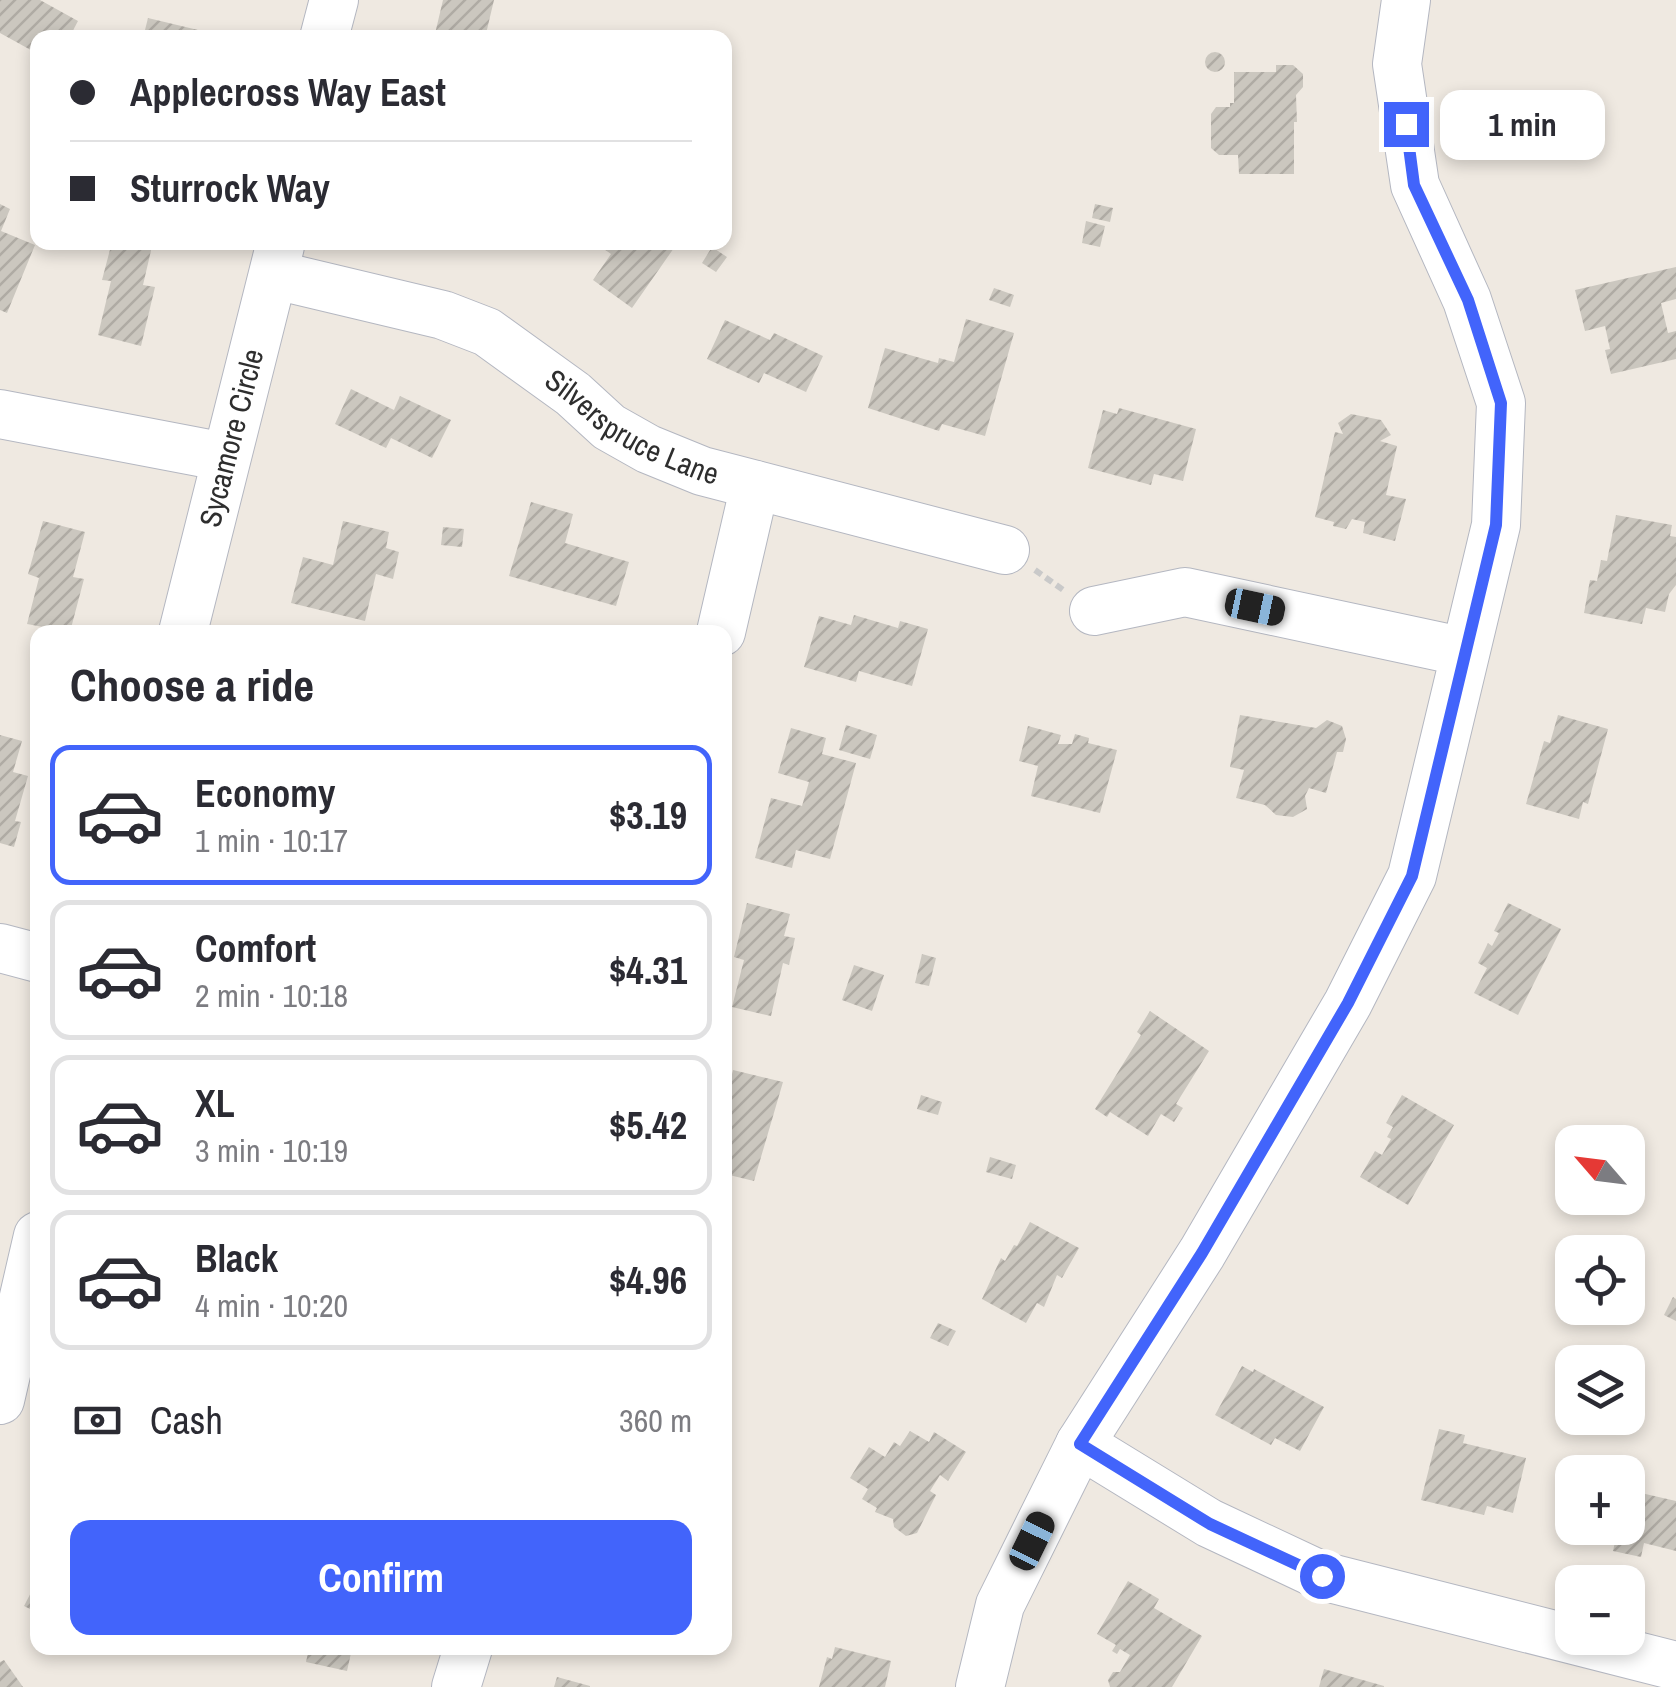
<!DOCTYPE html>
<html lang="en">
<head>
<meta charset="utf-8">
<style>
	:root { --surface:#fff; --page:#f7f7f7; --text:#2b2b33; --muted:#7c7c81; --line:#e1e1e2; --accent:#4264fb }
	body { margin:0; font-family:"Archivo Narrow",sans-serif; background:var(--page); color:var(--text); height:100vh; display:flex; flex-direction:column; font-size:38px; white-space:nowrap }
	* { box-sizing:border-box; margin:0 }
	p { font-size:32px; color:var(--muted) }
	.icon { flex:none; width:55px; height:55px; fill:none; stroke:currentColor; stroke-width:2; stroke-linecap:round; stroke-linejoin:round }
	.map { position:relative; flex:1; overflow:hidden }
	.panel { position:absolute; left:30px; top:625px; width:702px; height:1030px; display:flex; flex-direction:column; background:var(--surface); border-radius:20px; box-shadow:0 5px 15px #0003 }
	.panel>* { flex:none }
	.hud { position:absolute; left:30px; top:30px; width:702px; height:220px; border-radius:20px; box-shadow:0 5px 15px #0003; display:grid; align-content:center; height:220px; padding:0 40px; background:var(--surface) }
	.needle { width:65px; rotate:298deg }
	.tools { position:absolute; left:1555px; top:1125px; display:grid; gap:20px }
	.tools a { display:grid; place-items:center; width:90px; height:90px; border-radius:20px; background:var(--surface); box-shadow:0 5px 15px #0003; font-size:50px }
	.end { position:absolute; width:45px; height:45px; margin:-22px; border:12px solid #4264fb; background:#fff; box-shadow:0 0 0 5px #fff }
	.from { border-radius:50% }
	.bubble { position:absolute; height:70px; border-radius:20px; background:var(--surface); box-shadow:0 5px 15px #0003; font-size:32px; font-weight:700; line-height:70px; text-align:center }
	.car { position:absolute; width:30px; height:60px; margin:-30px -15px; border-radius:12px; box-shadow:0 0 8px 2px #0007; background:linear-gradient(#222 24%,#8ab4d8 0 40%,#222 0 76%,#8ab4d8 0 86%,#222 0) }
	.hud b { display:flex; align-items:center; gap:35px; height:95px; font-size:38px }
	.hud b+b { border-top:2px solid var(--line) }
	.hud i { width:25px; height:25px; background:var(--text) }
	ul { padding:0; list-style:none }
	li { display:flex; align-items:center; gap:30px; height:140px; margin:0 20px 15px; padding:0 20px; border:5px solid var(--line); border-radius:20px }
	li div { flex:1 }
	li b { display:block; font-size:38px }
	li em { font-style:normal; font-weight:700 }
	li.active { border-color:var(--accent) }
	li>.icon { width:90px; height:90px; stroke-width:1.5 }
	h2 { padding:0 40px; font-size:45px; line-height:120px }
	.pay { display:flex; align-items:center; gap:25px; height:110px; padding:0 40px; font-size:38px }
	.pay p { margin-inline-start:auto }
	.action { display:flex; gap:20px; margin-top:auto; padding:20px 40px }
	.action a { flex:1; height:115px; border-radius:20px; background:var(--accent); color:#fff; font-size:40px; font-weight:700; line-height:115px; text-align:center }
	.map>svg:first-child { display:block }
	.building { fill:url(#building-hatch) }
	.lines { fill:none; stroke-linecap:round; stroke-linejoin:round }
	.minor-casing { stroke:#b4b7c1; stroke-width:50 }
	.path { stroke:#c9c9c9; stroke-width:6; stroke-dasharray:8 5; stroke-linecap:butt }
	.minor { stroke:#fff; stroke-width:48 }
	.route { stroke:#4264fb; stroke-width:12 }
	.labels { text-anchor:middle; stroke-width:8; stroke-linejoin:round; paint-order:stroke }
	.street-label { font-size:30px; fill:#2e2e2e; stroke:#fff }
</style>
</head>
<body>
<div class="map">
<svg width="1676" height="1687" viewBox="0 0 1676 1687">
	<defs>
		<pattern id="building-hatch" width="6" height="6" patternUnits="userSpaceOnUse" patternTransform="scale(2.5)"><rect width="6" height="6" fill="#cbc7bf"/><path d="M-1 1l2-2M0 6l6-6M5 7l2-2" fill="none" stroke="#afaba4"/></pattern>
	</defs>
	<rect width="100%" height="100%" fill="#efe9e1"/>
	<path class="building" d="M0,0H40L78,21L69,38H38V54L0,33Z
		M443,0H494L485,38H434Z
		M148,18L198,30L196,38H143Z
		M1205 62a10 10 0 1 1 20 0a10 10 0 1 1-20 0Z
		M1276,65H1293L1303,74V87L1296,95L1297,122H1294V174H1239L1238,155H1219L1211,148V114L1216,107H1230V103H1234V72H1276Z
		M0,204L10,209L1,231L35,245L7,313L0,310Z
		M1095,204L1113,208L1110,222L1092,218Z
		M1086,221L1105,226L1100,247L1082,243Z
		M112,242H153L143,285L155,287L141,346L98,335L111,281L102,280Z
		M594,242H673L676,245L632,308L593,280L611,254Z
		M712,247L727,257L716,272L702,263Z
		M1676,267V299L1661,303L1668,333L1676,331V359L1611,374L1605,350L1610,349L1605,326L1585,331L1575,290Z
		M994,288L1014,295L1010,307L989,300Z
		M966,319L1014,333L985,436L942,424L939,431L868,408L885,348L938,363L939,358L954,362Z
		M725,320L770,340L774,333L823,356L806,392L764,373L759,383L707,359Z
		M351,389L394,410L400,396L451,420L432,458L391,438L386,448L335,424Z
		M1119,408L1196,429L1183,481L1154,474L1151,485L1088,468L1103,410L1117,414Z
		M1351,414L1381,420L1391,435L1380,441L1397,446L1386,495L1406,499L1395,541L1363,533L1365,522L1352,519L1346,529L1333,526L1334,522L1315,517L1335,432L1343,434L1338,423Z
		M531,502L573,514L565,543L629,562L616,606L509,576Z
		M1616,515L1672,525L1670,536L1676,537V585L1669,594L1665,612L1646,608L1642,624L1584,613L1590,580L1597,581L1601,560L1607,561Z
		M43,521L85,532L73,577L84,579L70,632L27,624L39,578L28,574Z
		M343,521L389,532L386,548L399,552L393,579L376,574L365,621L291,603L303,557L333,565Z
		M443,527L464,529L462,547L441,545Z
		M854,615L898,628L900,621L928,629L912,686L859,671L856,682L804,667L819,616L851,625Z
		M1240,715L1316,728L1327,720L1342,726L1346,739L1343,752H1337L1326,793L1309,788L1305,796L1307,809L1293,817L1276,815L1265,805L1236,798L1244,770L1230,767Z
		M1558,715L1608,729L1588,804L1583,802L1579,819L1526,804L1544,741L1550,743Z
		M846,725L877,735L870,759L839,750Z
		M1028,726L1061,735L1058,744H1072L1075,734L1089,738L1088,743L1117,750L1100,813L1031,796L1038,766L1019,761Z
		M791,728L826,738L822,754L856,763L830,859L796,850L792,868L755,858L771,798L802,806L809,782L778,773Z
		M0,735L22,741L13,772L28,776L15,821L21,822L14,847L0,843Z
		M747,903L790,914L784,936L795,938L789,965L783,963L771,1016L732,1007L744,960L734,957Z
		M1508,903L1561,929L1518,1015L1474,993L1487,968L1478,963L1488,943L1492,946L1499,933L1494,931Z
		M922,954L936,958L929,986L915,983Z
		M854,965L884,975L872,1011L842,1000Z
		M1150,1011L1209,1051L1176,1104L1183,1108L1174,1122L1161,1114L1148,1136L1110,1112L1107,1117L1095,1109L1141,1035L1137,1032Z
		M733,1070L783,1082L754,1181L725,1174V1103Z
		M921,1095L942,1102L938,1115L917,1109Z
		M1402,1095L1454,1125L1408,1205L1360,1177L1375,1151L1382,1155L1391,1139L1387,1137L1393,1127L1386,1123Z
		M990,1157L1016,1165L1012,1179L986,1172Z
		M1030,1222L1079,1248L1062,1278L1057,1275L1044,1307L1037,1303L1026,1323L982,1299L1001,1258L1005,1261L1014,1245L1017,1246Z
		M1673,1297L1676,1299V1321L1664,1315Z
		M938,1323L956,1331L948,1346L930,1338Z
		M1242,1366L1253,1372L1254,1369L1324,1407L1300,1451L1275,1438L1271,1445L1215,1415Z
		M1439,1429L1465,1435L1463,1443L1526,1458L1513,1513L1487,1506L1484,1515L1421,1500Z
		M910,1431L929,1442L934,1432L966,1452L948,1481L940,1475L930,1491L936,1495L917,1533L906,1536L894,1527L893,1519L875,1512L877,1508L862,1499L868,1489L850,1478L869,1447L885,1457L894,1442L900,1446Z
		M1628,1490L1676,1501V1551L1644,1543L1641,1557L1613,1551L1618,1528H1628Z
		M38,1579V1613L24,1606Z
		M1128,1581L1159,1599L1154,1608L1202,1636L1172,1687H1110L1108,1680L1113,1672H1120L1130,1655L1120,1649L1117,1654L1112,1651L1116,1645L1097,1634Z
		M835,1647L891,1661L885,1687H819L827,1657L832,1659Z
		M309,1648H361L360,1654L351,1653L347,1671L306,1662Z
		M4,1660L23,1687H0V1662Z
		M1324,1669L1384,1686V1687H1319Z
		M557,1677L590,1686V1687H554Z"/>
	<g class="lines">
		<defs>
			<g id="minor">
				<path d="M324,38L334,0"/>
				<path id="s1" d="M275,275L443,315L487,332L573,394L609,427L648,449L702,471L1005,550"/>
				<path d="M0,414L225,457"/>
				<path d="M1094,611L1185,592L1465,652"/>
				<path id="s2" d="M183,632L280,246"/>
				<path d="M721,632L755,485"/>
				<path d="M0,948L38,958"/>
				<path d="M0,1400L38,1236"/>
				<path d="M1080,1444L1209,1523L1322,1576L1676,1666"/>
				<path d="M456,1687L468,1648"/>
				<path d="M980,1687L1000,1605L1080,1444L1202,1253L1348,1003L1412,876L1496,525L1501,403L1467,300L1415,185L1397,64L1406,0"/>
			</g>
		</defs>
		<use href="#minor" class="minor-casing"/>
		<path class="path" d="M1035,570L1066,592"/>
		<use href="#minor" class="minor"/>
	</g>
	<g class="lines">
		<path class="route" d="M1322,1576L1210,1524L1080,1444L1202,1253L1348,1003L1412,876L1496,525L1501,403L1468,300L1414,185L1406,124"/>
	</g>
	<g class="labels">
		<g class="street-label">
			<text dy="10" stroke="none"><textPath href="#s1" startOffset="395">Silverspruce Lane</textPath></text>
			<text dy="10" stroke="none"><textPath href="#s2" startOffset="200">Sycamore Circle</textPath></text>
		</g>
	</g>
</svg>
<div class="tools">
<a><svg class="needle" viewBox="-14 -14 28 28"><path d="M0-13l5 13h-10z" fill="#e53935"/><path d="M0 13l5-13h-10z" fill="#7c7c81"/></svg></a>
<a><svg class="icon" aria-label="locate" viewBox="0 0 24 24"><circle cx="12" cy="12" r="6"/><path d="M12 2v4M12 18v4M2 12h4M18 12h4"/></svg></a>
<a><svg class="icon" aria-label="layers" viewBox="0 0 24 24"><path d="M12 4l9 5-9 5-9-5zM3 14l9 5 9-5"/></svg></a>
<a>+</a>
<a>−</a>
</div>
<i class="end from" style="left:1322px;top:1576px"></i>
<i class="end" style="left:1406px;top:124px"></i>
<div class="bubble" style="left:1440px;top:90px;width:165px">1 min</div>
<i class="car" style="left:1255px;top:607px;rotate:102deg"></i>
<i class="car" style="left:1032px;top:1541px;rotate:26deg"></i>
<div class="hud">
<b><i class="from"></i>Applecross Way East</b>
<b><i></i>Sturrock Way</b>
</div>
<section class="panel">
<h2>Choose a ride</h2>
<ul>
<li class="active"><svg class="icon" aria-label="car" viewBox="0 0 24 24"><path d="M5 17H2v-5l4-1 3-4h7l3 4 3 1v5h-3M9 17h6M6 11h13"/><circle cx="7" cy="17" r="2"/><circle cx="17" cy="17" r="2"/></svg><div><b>Economy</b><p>1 min · 10:17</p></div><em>$3.19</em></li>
<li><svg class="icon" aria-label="car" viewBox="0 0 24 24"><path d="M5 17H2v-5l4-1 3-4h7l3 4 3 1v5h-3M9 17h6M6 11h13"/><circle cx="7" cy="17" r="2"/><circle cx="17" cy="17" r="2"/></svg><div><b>Comfort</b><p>2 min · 10:18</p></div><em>$4.31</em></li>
<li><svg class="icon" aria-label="car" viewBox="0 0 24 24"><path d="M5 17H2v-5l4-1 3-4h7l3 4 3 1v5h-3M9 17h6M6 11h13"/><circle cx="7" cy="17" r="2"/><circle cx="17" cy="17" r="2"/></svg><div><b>XL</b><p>3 min · 10:19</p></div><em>$5.42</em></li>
<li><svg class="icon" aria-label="car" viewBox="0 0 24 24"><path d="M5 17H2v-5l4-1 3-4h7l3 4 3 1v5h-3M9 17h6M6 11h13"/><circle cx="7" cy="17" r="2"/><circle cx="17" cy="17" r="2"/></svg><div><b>Black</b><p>4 min · 10:20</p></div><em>$4.96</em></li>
</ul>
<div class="pay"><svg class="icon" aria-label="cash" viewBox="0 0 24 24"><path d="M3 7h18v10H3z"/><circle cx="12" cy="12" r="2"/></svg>Cash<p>360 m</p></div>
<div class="action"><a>Confirm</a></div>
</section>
</div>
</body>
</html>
